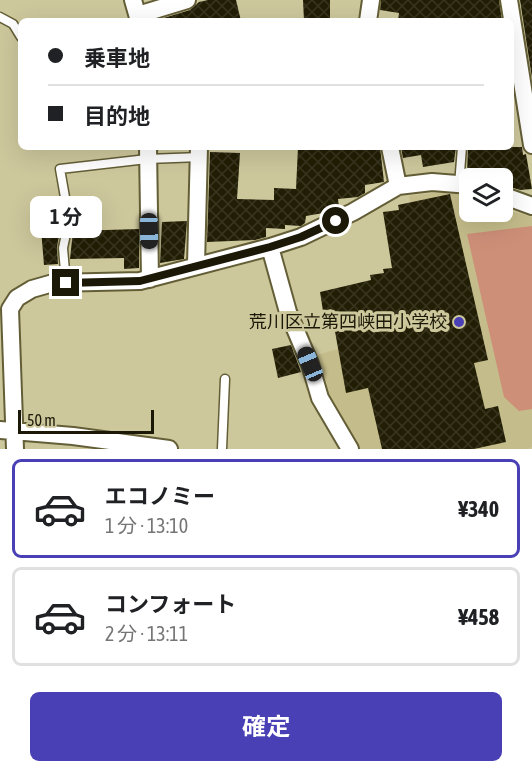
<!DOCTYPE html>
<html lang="ja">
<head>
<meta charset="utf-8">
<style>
	:root { --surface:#fff; --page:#f6f6f6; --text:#202124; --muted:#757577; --line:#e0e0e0; --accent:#4a40b6 }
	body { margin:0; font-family:"Asap Condensed","Noto Sans JP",sans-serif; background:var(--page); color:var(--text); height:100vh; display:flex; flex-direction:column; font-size:22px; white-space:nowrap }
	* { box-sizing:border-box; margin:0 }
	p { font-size:20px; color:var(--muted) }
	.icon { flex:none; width:33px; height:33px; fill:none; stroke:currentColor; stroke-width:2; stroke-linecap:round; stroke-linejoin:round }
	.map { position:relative; height:449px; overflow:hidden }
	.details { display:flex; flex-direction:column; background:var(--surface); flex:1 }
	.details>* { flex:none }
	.top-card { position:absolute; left:18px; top:18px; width:496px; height:132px; border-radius:9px; box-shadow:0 6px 24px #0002; display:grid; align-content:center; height:132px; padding:0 30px; background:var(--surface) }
	.tools { position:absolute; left:459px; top:168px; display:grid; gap:12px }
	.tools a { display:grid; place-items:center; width:54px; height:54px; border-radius:9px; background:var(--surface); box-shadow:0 6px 24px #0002; font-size:30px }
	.scale { position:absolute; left:18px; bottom:15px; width:136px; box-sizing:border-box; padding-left:6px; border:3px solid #1b1808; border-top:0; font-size:16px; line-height:21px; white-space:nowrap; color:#1b1808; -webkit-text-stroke:4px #cdc79c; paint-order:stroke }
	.end { position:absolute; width:27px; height:27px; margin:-14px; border:8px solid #1b1808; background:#fff; box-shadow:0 0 0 3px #fff }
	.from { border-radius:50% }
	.bubble { position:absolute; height:42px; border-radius:9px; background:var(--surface); box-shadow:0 6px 24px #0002; font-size:20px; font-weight:700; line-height:42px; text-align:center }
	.car { position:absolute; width:18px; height:36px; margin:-18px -9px; border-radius:8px; box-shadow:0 0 4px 2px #0007; background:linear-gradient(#222 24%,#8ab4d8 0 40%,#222 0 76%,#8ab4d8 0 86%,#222 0) }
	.top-card b { display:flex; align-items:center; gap:21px; height:57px; font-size:22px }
	.top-card b+b { border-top:2px solid var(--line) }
	.top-card i { width:15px; height:15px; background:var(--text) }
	ul { padding:10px 0 0; list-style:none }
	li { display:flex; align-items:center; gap:18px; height:99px; margin:0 12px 9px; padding:0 18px; border:3px solid var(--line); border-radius:9px }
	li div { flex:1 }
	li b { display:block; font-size:22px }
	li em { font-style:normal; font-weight:700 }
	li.on { border-color:var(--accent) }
	li>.icon { width:54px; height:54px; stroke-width:1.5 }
	.cta { display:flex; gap:12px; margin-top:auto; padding:12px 30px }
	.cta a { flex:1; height:69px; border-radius:9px; background:var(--accent); color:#fff; font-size:24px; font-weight:700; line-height:69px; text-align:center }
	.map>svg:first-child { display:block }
	.built { fill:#c4bc8a }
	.green { fill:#ce8f78 }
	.building { fill:url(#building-cross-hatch) }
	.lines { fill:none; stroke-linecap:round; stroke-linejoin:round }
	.lane-casing { stroke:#645e37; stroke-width:11 }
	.street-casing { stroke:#645e37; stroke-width:20 }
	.lane { stroke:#fff; stroke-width:8 }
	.street { stroke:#fff; stroke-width:16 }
	.route { stroke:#1b1808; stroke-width:8 }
	.poi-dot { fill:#4a40b6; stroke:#cdc79c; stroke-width:2 }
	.labels { text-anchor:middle; stroke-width:6; stroke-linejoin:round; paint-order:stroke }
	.poi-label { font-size:18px; fill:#1b1808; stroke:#cdc79c; text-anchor:end }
</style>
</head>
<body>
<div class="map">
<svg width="532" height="449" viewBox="0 0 532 449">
	<defs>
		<pattern id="building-cross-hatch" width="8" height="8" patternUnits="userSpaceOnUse" patternTransform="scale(1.5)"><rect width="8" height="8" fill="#221e05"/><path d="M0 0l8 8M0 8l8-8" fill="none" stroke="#39351f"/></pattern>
	</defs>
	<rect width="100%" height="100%" fill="#cdc79c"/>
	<path class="built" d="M449,191L469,198L470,212H502L503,209L532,217V447L528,449H358L327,401L314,356L388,334L429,301L409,196Z"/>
	<path class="green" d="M532,226V409L519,411L504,397L467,234Z"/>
	<path class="building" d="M208,0H236L241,21H154L190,10L199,2Z
		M303,0H330V21H304Z
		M381,0H499L502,21H398L399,13L380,10Z
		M520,0H532V78Z
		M298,147H380L384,182L365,185V193L358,197L338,199L339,207L329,212L306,216L305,223L301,226L285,225V229L266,228V237L255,240L207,242L210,152L240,153L237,199L274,200V188L296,189Z
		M401,147H456L454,162L423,167L421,155L403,158Z
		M468,147H522L523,155L526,154L532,189L520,190L507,186L506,178H484V174H467Z
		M450,194L488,360L474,363L485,409L498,406L506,442L474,449H382L368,388L346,393L331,309L323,311L320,292L371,280L370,275L384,273L383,269L392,268L383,212L399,210L398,205Z
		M187,221L184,259L160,263L162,222Z
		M56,228V231H60L57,247L58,264L44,265L41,229Z
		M139,229V268L124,269V258L70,259L73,231Z
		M291,345L301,372L278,378L272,349Z"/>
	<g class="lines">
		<defs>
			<path id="lane" d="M0,17L13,24L21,37
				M459,185L462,147
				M66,283L63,248L69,220L60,169L147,159L201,157
				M222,449L225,379"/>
			<path id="street" d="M133,0L139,21
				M509,0L532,145
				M138,15L187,0
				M368,21L371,0
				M148,147L150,279
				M390,147L398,186
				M502,195L532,206
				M270,247L288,312L310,364L320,398L350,449
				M196,265L199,147
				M0,430L73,436L169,449
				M15,449L10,309L17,298L32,289L53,283L140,281L270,247L301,237L353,212L398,186L432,182L470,185"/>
		</defs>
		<use href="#lane" class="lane-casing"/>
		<use href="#street" class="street-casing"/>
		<use href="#lane" class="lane"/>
		<use href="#street" class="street"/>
	</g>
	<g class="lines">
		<path class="route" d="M66,283L140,281L270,247L301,237L336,221"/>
	</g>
	<circle class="poi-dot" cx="459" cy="322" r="6"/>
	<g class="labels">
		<g class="poi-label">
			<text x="447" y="328">荒川区立第四峡田小学校</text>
		</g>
	</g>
</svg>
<div class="tools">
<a><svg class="icon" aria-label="layers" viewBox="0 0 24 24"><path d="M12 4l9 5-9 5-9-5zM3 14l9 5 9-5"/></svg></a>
</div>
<div class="scale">50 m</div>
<i class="end from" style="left:336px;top:221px"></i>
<i class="end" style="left:66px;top:283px"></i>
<div class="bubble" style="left:30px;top:196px;width:72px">1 分</div>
<i class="car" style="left:149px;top:231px;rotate:179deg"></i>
<i class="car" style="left:310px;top:364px;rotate:337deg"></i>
<div class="top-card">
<b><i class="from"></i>乗車地</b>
<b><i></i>目的地</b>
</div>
</div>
<section class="details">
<ul>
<li class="on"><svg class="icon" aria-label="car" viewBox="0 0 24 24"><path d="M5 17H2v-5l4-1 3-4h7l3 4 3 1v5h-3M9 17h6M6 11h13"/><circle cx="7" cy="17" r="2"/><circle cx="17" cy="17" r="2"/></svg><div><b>エコノミー</b><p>1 分 · 13:10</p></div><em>¥340</em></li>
<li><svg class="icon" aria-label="car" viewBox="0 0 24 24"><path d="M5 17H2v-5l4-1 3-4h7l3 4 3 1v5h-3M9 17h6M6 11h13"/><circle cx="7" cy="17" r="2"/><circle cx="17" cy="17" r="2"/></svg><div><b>コンフォート</b><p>2 分 · 13:11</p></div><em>¥458</em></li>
</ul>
<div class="cta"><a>確定</a></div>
</section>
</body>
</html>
